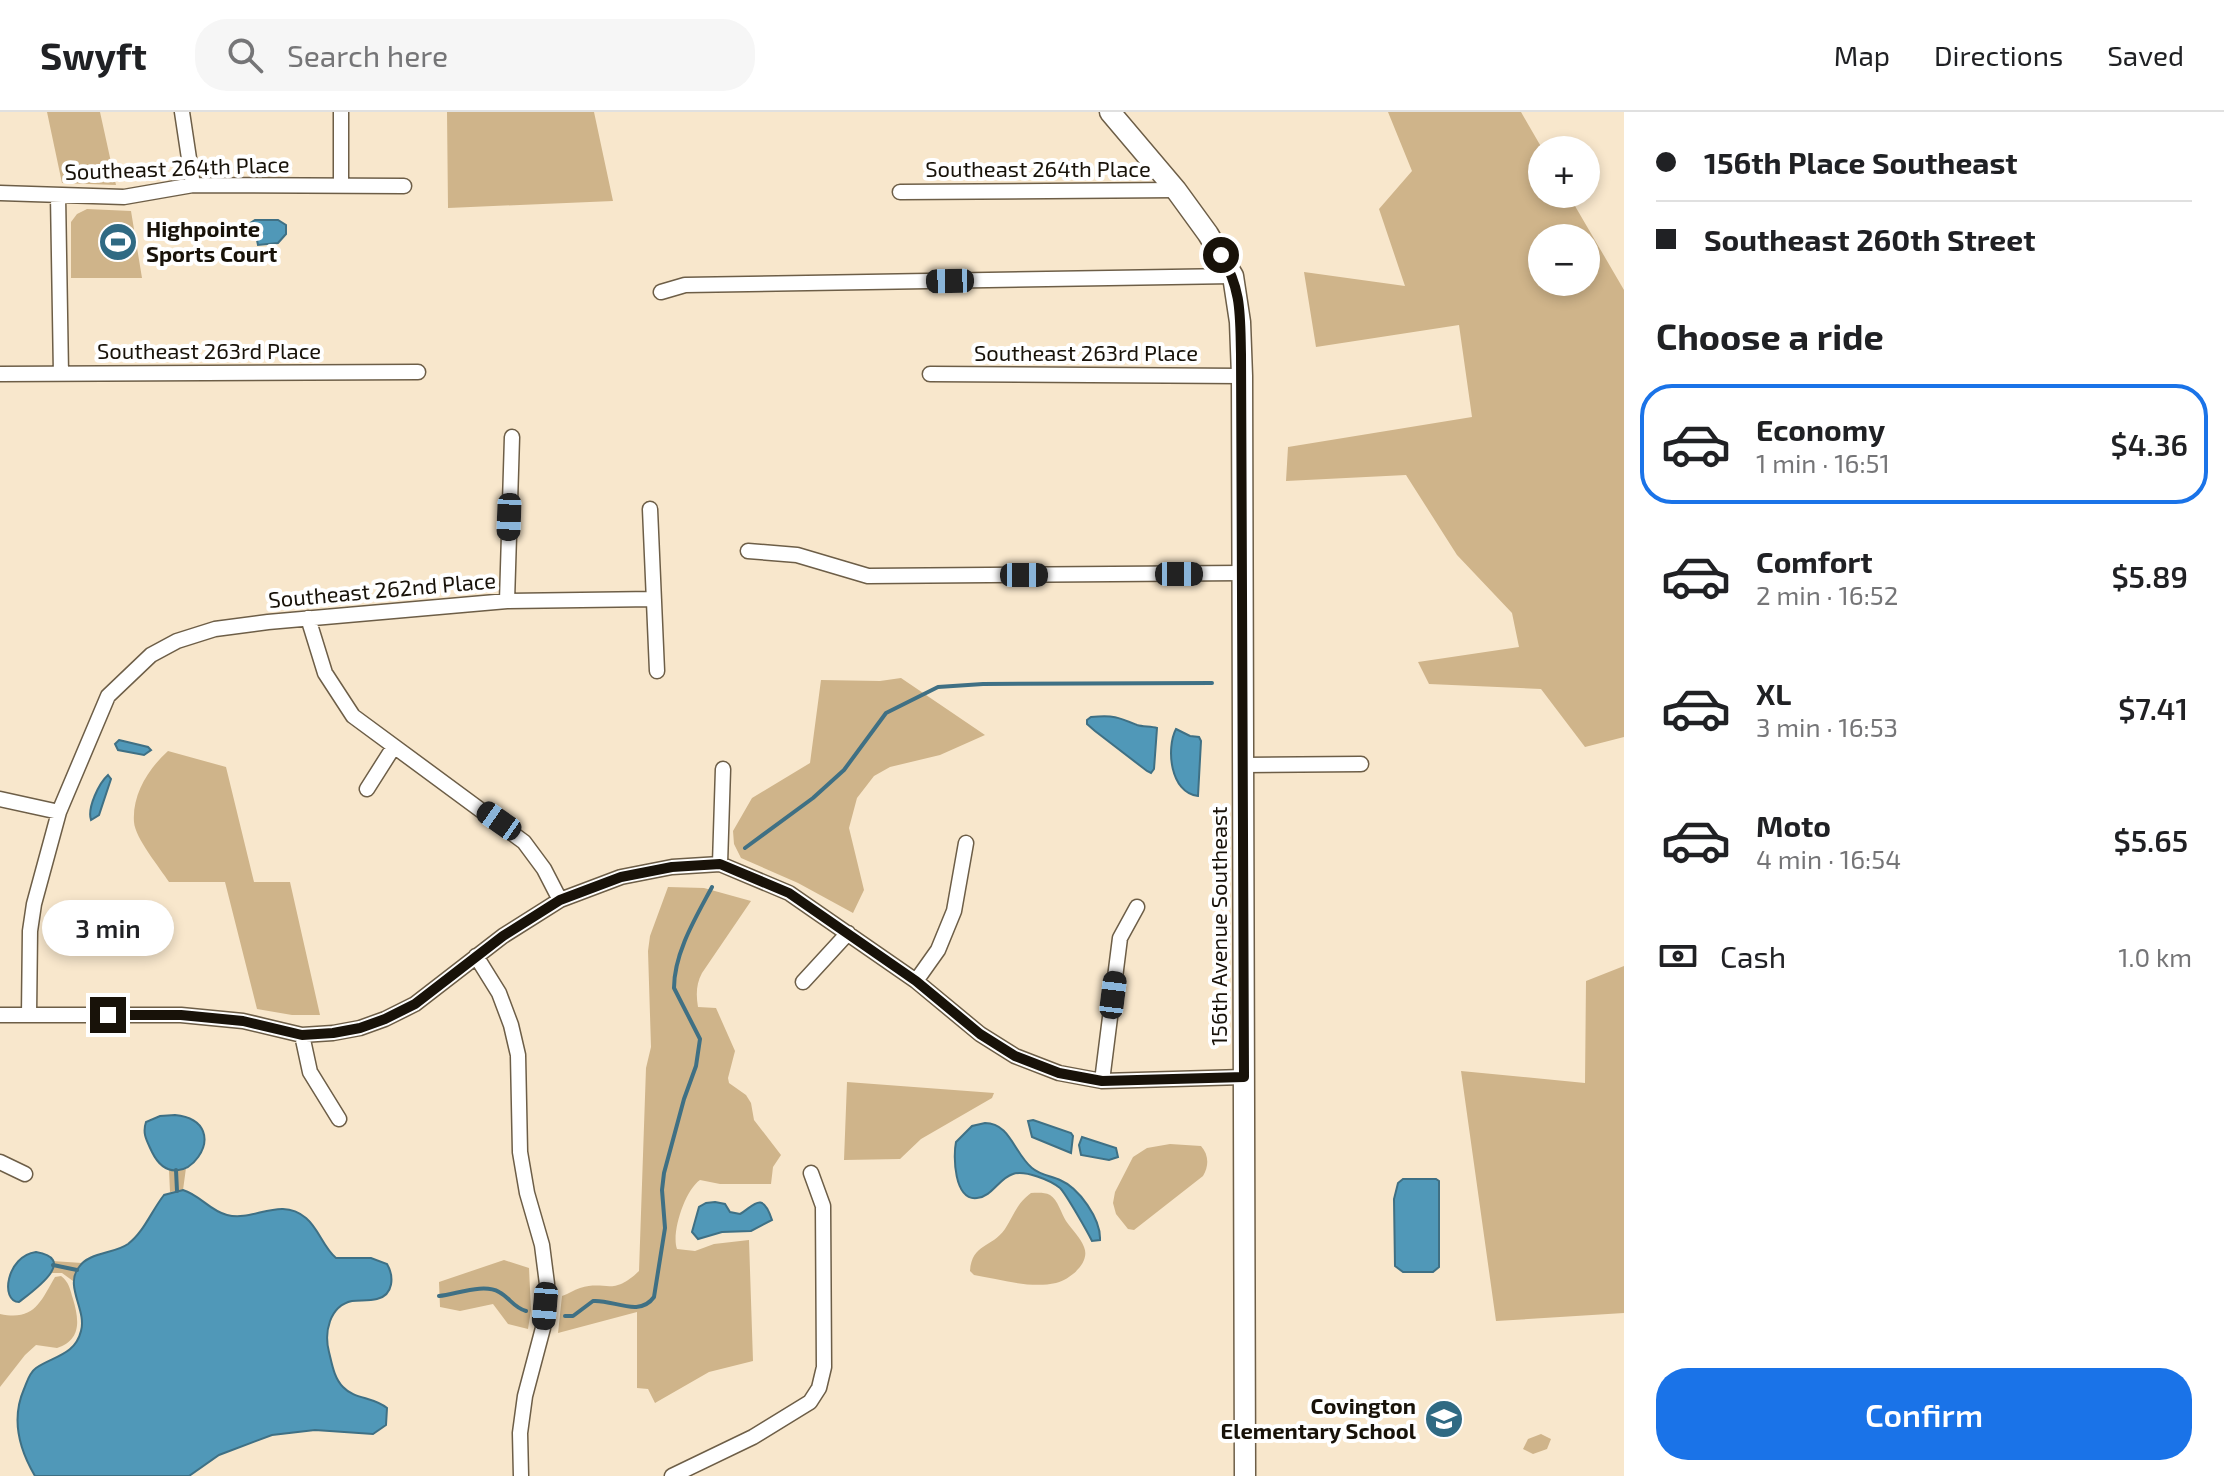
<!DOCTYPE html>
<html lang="en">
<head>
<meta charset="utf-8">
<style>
	:root { --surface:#fff; --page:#f6f6f6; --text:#202124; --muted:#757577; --line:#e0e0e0; --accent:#1a73e8 }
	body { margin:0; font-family:"Exo 2",sans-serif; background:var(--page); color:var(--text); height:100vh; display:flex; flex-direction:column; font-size:30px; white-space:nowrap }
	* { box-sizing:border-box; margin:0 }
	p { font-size:26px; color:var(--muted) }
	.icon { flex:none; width:44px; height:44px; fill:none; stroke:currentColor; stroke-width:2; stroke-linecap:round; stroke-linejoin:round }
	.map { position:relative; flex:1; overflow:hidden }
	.drawer { display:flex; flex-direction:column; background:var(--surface); width:600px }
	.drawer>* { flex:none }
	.banner { display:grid; align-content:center; height:176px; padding:0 32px; background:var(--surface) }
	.tools { position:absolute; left:1528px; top:24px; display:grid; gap:16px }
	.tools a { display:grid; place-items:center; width:72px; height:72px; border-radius:50%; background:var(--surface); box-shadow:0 4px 12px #0003; font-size:40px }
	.end { position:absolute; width:36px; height:36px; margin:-18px; border:10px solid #181209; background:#fff; box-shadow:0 0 0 4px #fff }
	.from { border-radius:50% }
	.bubble { position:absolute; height:56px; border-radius:28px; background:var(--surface); box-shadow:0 4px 12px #0003; font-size:26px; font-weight:600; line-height:56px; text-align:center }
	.car { position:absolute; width:24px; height:48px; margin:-24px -12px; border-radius:10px; box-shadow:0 0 6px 2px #0007; background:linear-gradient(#222 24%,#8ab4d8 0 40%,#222 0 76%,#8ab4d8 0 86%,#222 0) }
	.banner b { display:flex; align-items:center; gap:28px; height:76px; font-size:30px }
	.banner b+b { border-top:2px solid var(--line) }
	.banner i { width:20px; height:20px; background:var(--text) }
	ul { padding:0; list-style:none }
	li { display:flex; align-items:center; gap:24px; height:120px; margin:0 16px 12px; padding:0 16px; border:4px solid transparent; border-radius:32px }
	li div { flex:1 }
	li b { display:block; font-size:30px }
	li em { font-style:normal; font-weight:600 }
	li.on { border-color:var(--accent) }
	li>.icon { width:72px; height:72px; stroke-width:1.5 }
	h2 { padding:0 32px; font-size:36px; line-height:96px }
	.pay { display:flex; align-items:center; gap:20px; height:88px; padding:0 32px; font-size:30px }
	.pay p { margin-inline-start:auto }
	.button { display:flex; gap:16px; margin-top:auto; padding:16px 32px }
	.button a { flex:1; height:92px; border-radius:32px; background:var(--accent); color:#fff; font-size:32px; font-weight:600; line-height:92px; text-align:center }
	header { display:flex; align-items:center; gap:48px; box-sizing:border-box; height:112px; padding:0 40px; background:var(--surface); border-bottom:2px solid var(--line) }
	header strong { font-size:38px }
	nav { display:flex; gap:44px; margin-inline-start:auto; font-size:28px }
	.search { width:560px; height:72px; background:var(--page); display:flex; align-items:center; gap:20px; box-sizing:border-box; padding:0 28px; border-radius:32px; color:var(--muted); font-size:30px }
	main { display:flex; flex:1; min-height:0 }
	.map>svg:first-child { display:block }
	.green { fill:#cfb48a; fill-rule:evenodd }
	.water { fill:#5098b8; stroke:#3f7084; stroke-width:2 }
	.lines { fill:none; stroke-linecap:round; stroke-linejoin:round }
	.stream { stroke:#3f7084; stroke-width:4 }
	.street-casing { stroke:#6d5e47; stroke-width:17 }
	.secondary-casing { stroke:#6d5e47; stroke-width:23 }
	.street { stroke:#fff; stroke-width:14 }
	.secondary { stroke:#fff; stroke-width:20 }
	.route { stroke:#181209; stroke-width:10 }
	.labels { text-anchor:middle; stroke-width:8; stroke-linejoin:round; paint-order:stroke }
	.street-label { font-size:22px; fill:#181209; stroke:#fff }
	.poi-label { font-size:22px; font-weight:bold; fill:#181209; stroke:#fff; text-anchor:start }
</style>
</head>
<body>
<header>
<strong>Swyft</strong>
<div class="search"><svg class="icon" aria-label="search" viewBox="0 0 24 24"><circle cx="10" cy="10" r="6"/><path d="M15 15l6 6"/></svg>Search here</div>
<nav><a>Map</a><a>Directions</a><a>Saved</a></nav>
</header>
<main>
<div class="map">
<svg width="1624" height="1364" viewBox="0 0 1624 1364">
	<rect width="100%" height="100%" fill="#f8e7cc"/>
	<path class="green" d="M47,0H100L116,73L62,71Z
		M447,0H594L613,89L448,96Z
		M1388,0H1521L1543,38L1542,82H1568L1624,178V625L1585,635L1541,577L1429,572L1418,550L1519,535L1512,501L1457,443L1406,363L1286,369L1288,335L1472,305L1459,213L1316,235L1304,160L1405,174L1379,97L1412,59ZM1542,126H1586V170H1542Z
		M87,97L131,99L142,166H71V110L77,102Z
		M901,566L985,623L940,643L890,655L874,664L857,686L849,716L864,778L853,801L798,771L741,746L734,732L733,719L752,686L810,651L821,568L880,569Z
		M168,639L226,655L254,770H290L320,903H292L257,897L225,770H169C160,756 135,726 134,710C132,683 148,657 168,639Z
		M668,775L704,776L751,789L702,861C696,872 696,883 698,895L716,896L735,939L728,966L729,971L746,983L751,991L754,1008L781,1043L773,1055L771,1072H720L700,1068C685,1078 671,1121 677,1137L695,1139L714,1132L749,1128L753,1249L709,1260L655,1291L648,1277L637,1276V1200L558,1221L562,1184C568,1182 574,1178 580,1176C607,1168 612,1185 639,1159L646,956L651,935L648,839L650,824Z
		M1624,854V1201L1496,1209L1461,959L1585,971L1586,869Z
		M847,970L994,981L992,986L921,1027L900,1047L844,1048Z
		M1170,1032L1201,1034C1209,1043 1209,1054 1203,1064L1134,1118L1128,1117L1116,1102L1113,1091L1115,1080L1133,1045L1147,1036Z
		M186,1056L183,1078L170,1080L169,1058Z
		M1031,1081C1037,1081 1044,1080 1050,1083C1058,1088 1061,1101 1066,1109C1072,1118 1081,1126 1084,1135C1091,1151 1069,1168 1056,1171C1030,1177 999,1167 974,1163L970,1159C972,1131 992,1136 1005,1117C1014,1103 1017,1091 1031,1081Z
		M504,1148L529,1156L531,1198L528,1217L508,1212L493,1192L460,1199L440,1195L439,1170Z
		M52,1149L82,1151L73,1169L62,1161H52Z
		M61,1164C69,1170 70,1177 73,1187C79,1207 82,1228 57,1236L36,1233L25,1243L0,1275V1202C34,1209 40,1191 55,1165Z
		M1541,1322L1551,1327L1547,1337L1533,1342L1523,1337L1528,1327Z"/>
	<path class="water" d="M255,108H278L286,113V122L278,131L258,133L255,119L247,113Z
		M1091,605C1114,603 1118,605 1137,613C1143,615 1151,614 1157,616L1154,657L1151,661L1147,659L1095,619L1087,612V608Z
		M1176,617L1190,624L1199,625L1201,629L1198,684C1170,681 1166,636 1176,617Z
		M119,628L148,635L151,638L144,643L118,638L115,632Z
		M108,663L111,667L99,703L91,708C87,696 99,671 108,663Z
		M175,1003C241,1010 179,1095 152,1040C147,1029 142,1022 146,1010L160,1004Z
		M1033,1008L1071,1021L1073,1024L1071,1041L1032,1025L1028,1009Z
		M985,1011C1010,1011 1014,1041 1032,1056C1040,1063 1051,1064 1060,1068C1079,1076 1101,1107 1100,1128L1092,1129C1087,1119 1066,1082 1060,1076C1050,1068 1025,1058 1013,1062C999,1066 992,1085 977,1086C954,1089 953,1044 956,1030L972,1014Z
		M1082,1025L1116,1036L1118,1045L1109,1048L1081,1043L1079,1033Z
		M1403,1067H1436L1439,1069V1155L1433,1160H1403L1395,1154L1394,1087L1398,1071Z
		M183,1078C200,1083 210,1099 227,1103C254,1110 280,1084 306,1106C319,1117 323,1135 336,1146H371L387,1152C394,1164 394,1183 377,1187C369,1189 360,1188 352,1189C329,1194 324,1221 329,1240C332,1252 334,1266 343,1275C354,1287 374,1285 387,1296L386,1313L373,1322L315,1318L272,1323L219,1343L189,1364H35C19,1337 11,1307 24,1277C27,1270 29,1261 36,1256C54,1244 75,1243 81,1219C87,1198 64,1174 79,1155C89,1140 114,1142 128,1132C144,1120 152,1098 164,1083Z
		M715,1090L725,1092L730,1100L740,1102C753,1095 762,1077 772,1108L751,1119L722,1120L698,1127L692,1120L699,1095L706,1091Z
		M36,1140C79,1147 33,1179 19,1190C0,1190 6,1144 36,1140Z"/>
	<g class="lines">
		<path class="stream" d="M745,736L813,686L844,658L886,601L938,575L983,572L1212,571
			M176,1058L177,1079
			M53,1153L77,1158
			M439,1184C457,1182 484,1171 499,1180C510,1186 514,1196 526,1199
			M565,1204H573L593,1189C613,1187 639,1206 654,1185L665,1116L662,1078L664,1061L684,987L696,954L700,927L674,876C674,841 696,805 712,775"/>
		<defs>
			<path id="street" d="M182,0L193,73
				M341,0V73
				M900,80L1176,78
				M0,81L124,85L193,73L404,74
				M58,83L61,262
				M661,180L685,173L1233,164
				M0,262L418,260
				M930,262L1242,264
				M650,397L657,559
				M748,439L797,443L868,464L1242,461
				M507,489L512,325
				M308,506L325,561L353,604L524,730L544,757L560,788
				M1242,653L1361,652
				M367,677L393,636
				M0,687L59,700
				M720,752L723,657
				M476,844L499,881L511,913L518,943L520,1040L527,1081L542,1133L547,1172L543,1216L525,1284L520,1321L521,1364
				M916,869L938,838L954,799L966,731
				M803,870L848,821
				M0,903H181L243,909L302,923L333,921L360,916L385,907L415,892L503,824L560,788L621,765L672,755L720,752L789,781L916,869L980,922L1015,944L1059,961L1102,969L1244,965
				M29,903L30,819L34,792L59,700L108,584L151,543L177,529L215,517L268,510L507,489L654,487
				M302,923L310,960L339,1007
				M1102,969L1120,826L1137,795
				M0,1050L25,1062
				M672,1364L753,1325L810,1290L819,1276L824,1255L823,1094L811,1061"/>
			<path id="secondary" d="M1110,0L1176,78L1208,122L1233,164L1240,210L1242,264L1245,1364"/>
		</defs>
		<use href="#street" class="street-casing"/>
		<use href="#secondary" class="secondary-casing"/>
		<use href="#street" class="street"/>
		<use href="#secondary" class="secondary"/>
	</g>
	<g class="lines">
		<path class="route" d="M108,903H181L243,909L302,923L333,921L360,916L385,907L415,892L503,824L560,788L621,765L672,755L720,752L789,781L916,869L980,922L1015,944L1059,961L1102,969L1244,965L1241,242C1240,203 1242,178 1221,143"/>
	</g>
	<defs>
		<symbol id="stadium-disc" viewBox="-11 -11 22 22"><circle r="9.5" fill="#306a83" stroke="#fff"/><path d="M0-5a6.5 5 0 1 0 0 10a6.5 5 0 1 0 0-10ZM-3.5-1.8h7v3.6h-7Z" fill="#fff"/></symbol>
		<symbol id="school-disc" viewBox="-11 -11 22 22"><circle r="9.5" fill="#306a83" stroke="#fff"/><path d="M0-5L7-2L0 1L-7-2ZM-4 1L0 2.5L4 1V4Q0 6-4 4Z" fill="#fff"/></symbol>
	</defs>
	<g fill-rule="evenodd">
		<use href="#stadium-disc" x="96" y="108" width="44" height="44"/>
		<use href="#school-disc" x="1422" y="1285" width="44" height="44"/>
	</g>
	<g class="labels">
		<g class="street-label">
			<text transform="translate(177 56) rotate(-2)" y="8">Southeast 264th Place</text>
			<text x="1038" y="65">Southeast 264th Place</text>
			<text x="209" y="247">Southeast 263rd Place</text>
			<text x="1086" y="249">Southeast 263rd Place</text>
			<text transform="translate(382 478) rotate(-5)" y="8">Southeast 262nd Place</text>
			<text transform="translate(1219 814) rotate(-90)" y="8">156th Avenue Southeast</text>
		</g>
		<g class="poi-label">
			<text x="146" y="125">Highpointe<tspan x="146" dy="25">Sports Court</tspan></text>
			<text x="1416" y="1302" text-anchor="end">Covington<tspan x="1416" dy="25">Elementary School</tspan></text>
		</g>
	</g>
</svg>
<div class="tools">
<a>+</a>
<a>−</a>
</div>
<i class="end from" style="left:1221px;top:143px"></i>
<i class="end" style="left:108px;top:903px"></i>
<div class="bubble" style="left:42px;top:788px;width:132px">3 min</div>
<i class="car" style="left:950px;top:169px;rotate:269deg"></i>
<i class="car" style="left:509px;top:405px;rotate:182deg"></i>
<i class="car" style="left:1179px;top:462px;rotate:90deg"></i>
<i class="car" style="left:1024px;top:463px;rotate:90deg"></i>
<i class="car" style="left:499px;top:709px;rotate:305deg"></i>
<i class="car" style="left:1113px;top:883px;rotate:7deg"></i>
<i class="car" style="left:545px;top:1194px;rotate:185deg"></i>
</div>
<section class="drawer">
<div class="banner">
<b><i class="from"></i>156th Place Southeast</b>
<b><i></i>Southeast 260th Street</b>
</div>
<h2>Choose a ride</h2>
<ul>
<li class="on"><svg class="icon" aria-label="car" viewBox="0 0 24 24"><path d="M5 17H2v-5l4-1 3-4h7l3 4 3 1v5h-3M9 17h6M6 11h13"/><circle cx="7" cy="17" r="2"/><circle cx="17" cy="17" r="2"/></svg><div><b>Economy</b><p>1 min · 16:51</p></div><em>$4.36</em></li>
<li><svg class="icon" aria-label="car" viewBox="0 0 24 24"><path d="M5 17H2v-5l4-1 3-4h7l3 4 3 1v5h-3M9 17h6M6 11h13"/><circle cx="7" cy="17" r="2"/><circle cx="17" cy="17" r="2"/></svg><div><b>Comfort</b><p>2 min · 16:52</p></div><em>$5.89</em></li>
<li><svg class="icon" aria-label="car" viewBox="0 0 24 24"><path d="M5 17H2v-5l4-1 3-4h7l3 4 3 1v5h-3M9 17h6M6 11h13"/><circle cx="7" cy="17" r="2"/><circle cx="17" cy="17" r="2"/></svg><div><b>XL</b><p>3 min · 16:53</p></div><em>$7.41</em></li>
<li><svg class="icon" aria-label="car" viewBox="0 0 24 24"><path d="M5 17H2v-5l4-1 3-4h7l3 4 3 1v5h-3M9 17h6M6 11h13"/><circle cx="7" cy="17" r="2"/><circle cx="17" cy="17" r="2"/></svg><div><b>Moto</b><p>4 min · 16:54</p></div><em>$5.65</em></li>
</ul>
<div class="pay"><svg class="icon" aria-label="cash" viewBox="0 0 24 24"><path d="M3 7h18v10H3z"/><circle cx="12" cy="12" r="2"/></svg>Cash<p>1.0 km</p></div>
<div class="button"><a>Confirm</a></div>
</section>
</main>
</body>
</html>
